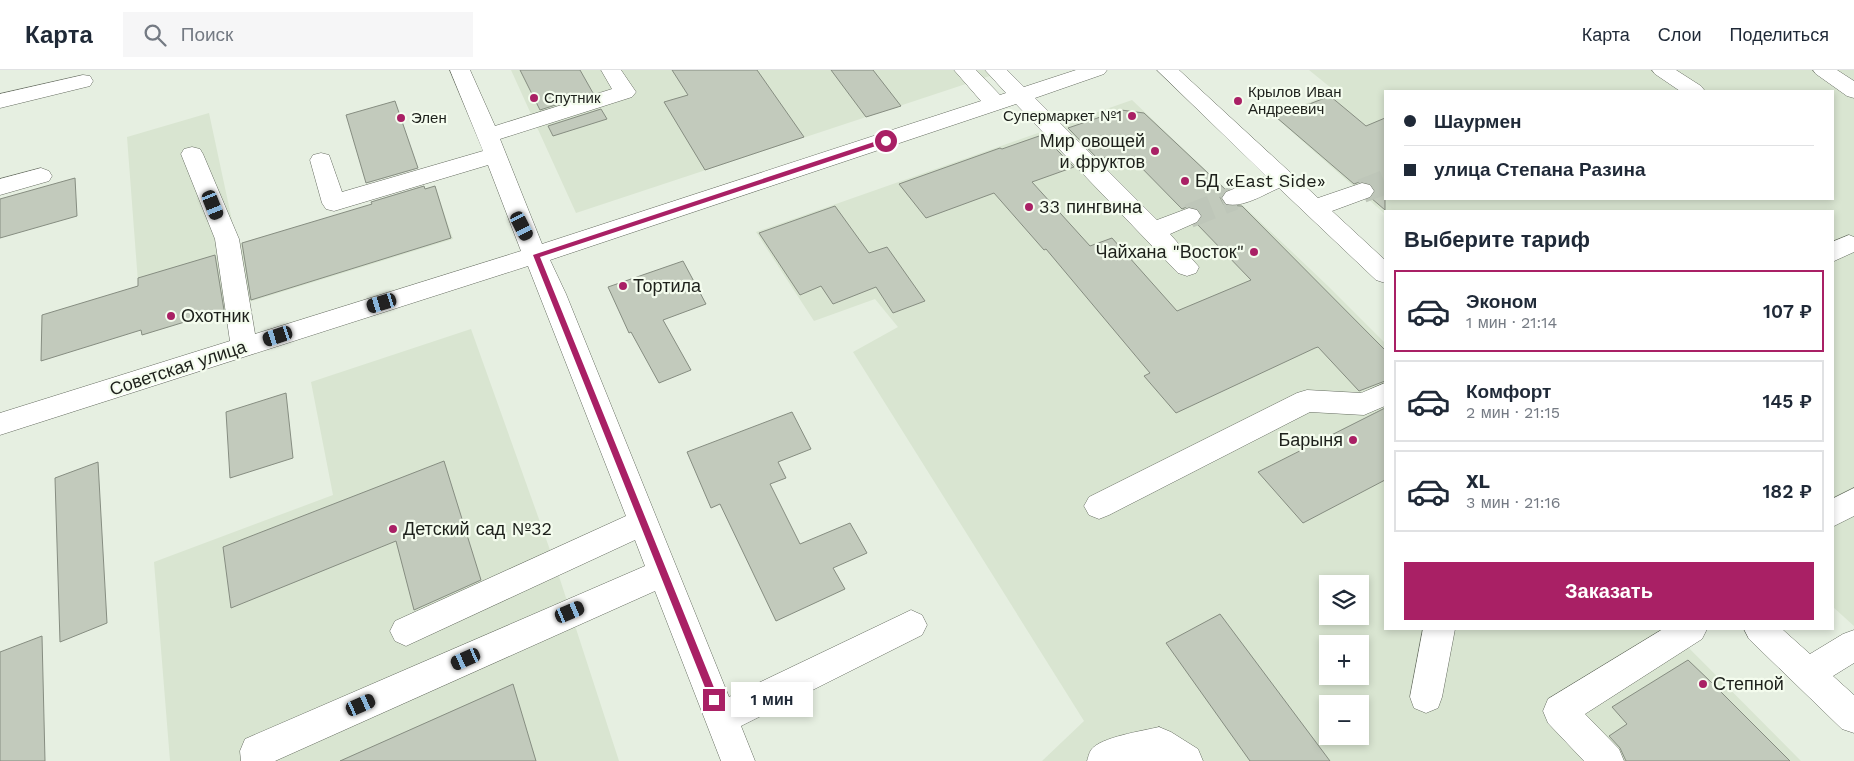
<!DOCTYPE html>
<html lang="ru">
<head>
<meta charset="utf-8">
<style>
	:root { --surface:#fff; --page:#f6f6f7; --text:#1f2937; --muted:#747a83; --line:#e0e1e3; --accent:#a92065 }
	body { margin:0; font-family:"Work Sans",sans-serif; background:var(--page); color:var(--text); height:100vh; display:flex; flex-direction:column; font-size:19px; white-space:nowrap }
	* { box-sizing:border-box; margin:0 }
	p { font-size:16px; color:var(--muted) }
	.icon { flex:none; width:28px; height:28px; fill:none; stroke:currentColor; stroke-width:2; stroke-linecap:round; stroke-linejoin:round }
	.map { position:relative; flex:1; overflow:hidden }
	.sheet { position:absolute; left:1384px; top:140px; width:450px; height:420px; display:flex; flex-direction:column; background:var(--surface); border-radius:0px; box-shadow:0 2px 8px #0003 }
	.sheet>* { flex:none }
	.top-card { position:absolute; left:1384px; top:20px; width:450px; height:110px; border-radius:0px; box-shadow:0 2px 8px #0003; display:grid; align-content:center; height:110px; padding:0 20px; background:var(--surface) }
	.tools { position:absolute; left:1319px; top:505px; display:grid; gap:10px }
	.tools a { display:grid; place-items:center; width:50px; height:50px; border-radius:0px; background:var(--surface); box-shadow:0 2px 8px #0003; font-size:25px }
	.end { position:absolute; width:22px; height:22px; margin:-11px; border:6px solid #a92065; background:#fff; box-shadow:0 0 0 2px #fff }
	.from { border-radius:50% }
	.bubble { position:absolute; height:35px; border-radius:0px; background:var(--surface); box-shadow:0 2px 8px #0003; font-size:16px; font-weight:600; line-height:35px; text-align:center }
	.car { position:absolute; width:15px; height:30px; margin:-15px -8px; border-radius:6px; box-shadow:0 0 4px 1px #0007; background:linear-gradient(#222 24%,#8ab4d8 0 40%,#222 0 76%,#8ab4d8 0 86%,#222 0) }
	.top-card b { display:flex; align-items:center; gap:18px; height:48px; font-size:19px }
	.top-card b+b { border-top:1px solid var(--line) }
	.top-card i { width:12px; height:12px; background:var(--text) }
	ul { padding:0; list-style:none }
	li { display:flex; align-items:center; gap:15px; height:82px; margin:0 10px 8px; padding:0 10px; border:2px solid var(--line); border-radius:0px }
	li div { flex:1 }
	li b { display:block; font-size:19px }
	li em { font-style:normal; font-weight:600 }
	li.on { border-color:var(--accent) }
	li>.icon { width:45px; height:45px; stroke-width:1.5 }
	h2 { padding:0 20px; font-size:22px; line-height:60px }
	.button { display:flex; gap:10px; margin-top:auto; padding:10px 20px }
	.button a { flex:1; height:58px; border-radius:0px; background:var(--accent); color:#fff; font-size:20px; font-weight:600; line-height:58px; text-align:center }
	header { display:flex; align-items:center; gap:30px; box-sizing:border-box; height:70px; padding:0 25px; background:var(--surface); border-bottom:1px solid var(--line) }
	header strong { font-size:24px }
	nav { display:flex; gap:28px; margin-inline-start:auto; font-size:18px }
	.search { width:350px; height:45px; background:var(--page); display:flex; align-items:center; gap:12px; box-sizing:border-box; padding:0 18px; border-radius:0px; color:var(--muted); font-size:19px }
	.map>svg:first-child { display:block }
	.built { fill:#d9e5d1; fill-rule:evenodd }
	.building { fill:#c2cabc; stroke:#868d81 }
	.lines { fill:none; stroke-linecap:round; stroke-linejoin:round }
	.minor-tunnel { stroke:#bec6b9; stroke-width:24; stroke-dasharray:24 12; stroke-linecap:butt }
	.minor-casing { stroke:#666d61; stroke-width:1 }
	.minor { fill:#fff; fill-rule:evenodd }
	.route { fill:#a92065 }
	.poi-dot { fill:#a92065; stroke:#f4fcee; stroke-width:2 }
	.labels { text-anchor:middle; stroke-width:4.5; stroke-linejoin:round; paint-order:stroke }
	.far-poi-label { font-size:15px; fill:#1d201b; stroke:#f4fcee; text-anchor:start }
	.poi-label { font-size:18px; fill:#1d201b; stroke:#f4fcee; text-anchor:start }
	.street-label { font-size:18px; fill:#1d201b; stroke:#f4fcee }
</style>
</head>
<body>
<header>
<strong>Карта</strong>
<div class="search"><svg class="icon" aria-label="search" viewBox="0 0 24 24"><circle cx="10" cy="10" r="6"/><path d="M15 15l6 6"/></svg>Поиск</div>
<nav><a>Карта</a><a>Слои</a><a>Поделиться</a></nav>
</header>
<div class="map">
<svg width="1854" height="691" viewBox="0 0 1854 691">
	<rect width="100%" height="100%" fill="#e6efe1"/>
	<path class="built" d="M511,0H1008L576,143Z
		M1309,0H1854V556L1833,537L1832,141H1385V144L1274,46L1336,22ZM1385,21H1832V129H1385Z
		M1132,30L1329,217L1385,273V559H1670L1801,691H1042L1084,651L853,282L898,257L875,229L814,251L756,162ZM1328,514H1360V546H1328ZM1328,574H1360V606H1328ZM1328,634H1360V666H1328Z
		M209,43L237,174L435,116L453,169L142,265L127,67Z
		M471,259L555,494L619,691H170L154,492L333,425L311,312Z"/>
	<path class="building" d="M520,0H580L593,23L540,40Z
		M672,0H757L804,67L705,100L664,32L688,25Z
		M831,0H873L901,36L866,47Z
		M1330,26L1366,56L1385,48V140L1371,128L1376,122L1372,114L1362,111L1354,114L1276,47Z
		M395,31L418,98L366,113L346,45Z
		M601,39L607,49L553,66L548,56Z
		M1121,40L1144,43L1226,120L1220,127L1224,135L1242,136L1385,280V311L1359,321L1318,277L1315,278L1176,343L1144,306L1150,303L1046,179L1044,180L994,123L926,148L899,114L1000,78L1002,79L1042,65L1074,97L1032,112L1090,176L1112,168L1177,241L1251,210L1197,154L1203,147L1199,139L1189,136L1182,139L1131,87L1111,94L1104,87L1098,89L1068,58Z
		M75,108L77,146L0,168V129Z
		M424,116L425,119L435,116L451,168L251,230L242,173L372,134L371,132Z
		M835,136L869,183L887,177L925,231L893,243L876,217L833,234L821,216L800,225L759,163Z
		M215,185L224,240L142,265L141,260L41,291L42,245L138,216V208Z
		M683,191L706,234L663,250L691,300L659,313L631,262L629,263L608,217Z
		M286,323L293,388L230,408L226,342Z
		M1385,338V410L1303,453L1258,402Z
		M792,342L811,379L778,392L786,408L770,414L800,474L850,453L867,483L833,498L845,519L776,551L720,434L711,438L687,382Z
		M444,391L481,510L414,540L396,471L231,538L223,477Z
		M98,392L107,553L60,572L55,408Z
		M1220,544L1330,691H1250L1166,573Z
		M42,566L45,691H0V582Z
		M1688,590L1710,611L1790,691H1626L1620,678L1609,666L1627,654L1612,637Z
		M513,614L536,691H340Z"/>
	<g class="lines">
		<path class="minor-tunnel" d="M1362,121L1385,112
			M1189,146L1234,128"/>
		<defs>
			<path id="minor" d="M450,0H470L495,56L612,19L601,0H621L636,22L632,27L500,69L542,174L981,31L954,0H976L1000,25L1006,23L985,0H1007L1024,17L1076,0H1107L1104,4L1035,28L1157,150L1189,138L1197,140L1201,146L1197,152L1170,164L1199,197L1196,203L1187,206L1178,203L1016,34L550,190L566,224L729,627L911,540L922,545L927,555L922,565L741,656L755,691H721L655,521L275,691H241L240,681L245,669L645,496L635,470L406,576L395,571L390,561L395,551L626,446L528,196L0,365V343L230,271L215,169L181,84L184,79L192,77L200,79L203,84L239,169L255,264L521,181L488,95L334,141L326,139L322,133L310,90L313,85L321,83L329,85L342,122L483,81Z
				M1157,0H1179L1318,128L1362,113L1370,115L1374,121L1370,127L1332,141L1385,190V213L1376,210L1279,118C1263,125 1243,138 1226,134L1222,128L1226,122L1266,106Z
				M1652,0H1676L1701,16L1705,21H1680L1655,4Z
				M1813,0H1837L1854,11V28L1847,26L1816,4Z
				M83,5L90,6L93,11L90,16L0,38V24Z
				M41,98L49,101L52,106L49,111L0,125V109Z
				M1849,165L1854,167V182L1832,192V172Z
				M1385,313V336L1364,345L1310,342L1109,445L1099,449L1089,445L1084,436L1089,427L1297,323L1307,320L1361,323Z
				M1854,418V446L1832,457V429Z
				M1423,559H1455L1442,627L1438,638L1426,643L1414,638L1410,627Z
				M1663,559H1707L1702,569L1585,644L1619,679L1624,691H1584L1548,653L1543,641L1548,629Z
				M1744,559H1782L1810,584L1843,564L1854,560V593L1833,606L1854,625V663L1842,659L1749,569Z
				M1159,657L1171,662L1198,679L1203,691H1087C1088,688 1089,683 1091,680C1100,667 1143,661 1159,657Z"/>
		</defs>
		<use href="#minor" class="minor-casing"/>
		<use href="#minor" class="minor"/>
	</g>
	<path class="route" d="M886,68L889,71L888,72L540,187L719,630L714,635L710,630L533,185Z"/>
	<g class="poi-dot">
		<circle cx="534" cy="28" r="5"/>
		<circle cx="1238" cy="31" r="5"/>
		<circle cx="1132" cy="46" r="5"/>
		<circle cx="401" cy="48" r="5"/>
		<circle cx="1155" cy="81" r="5"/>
		<circle cx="1185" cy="111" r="5"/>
		<circle cx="1029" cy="137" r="5"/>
		<circle cx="1254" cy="182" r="5"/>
		<circle cx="623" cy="216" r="5"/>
		<circle cx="171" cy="246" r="5"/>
		<circle cx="1353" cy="370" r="5"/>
		<circle cx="393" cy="459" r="5"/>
		<circle cx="1703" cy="614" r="5"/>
	</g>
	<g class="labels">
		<g class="far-poi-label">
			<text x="1248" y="27">Крылов Иван<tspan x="1248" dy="17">Андреевич</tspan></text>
			<text x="544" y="33">Спутник</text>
			<text x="1122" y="51" text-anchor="end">Супермаркет №1</text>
			<text x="411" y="53">Элен</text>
		</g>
		<g class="poi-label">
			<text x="1145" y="77" text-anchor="end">Мир овощей<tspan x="1145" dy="21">и фруктов</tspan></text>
			<text x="1195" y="117">БД «East Side»</text>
			<text x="1039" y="143">33 пингвина</text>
			<text x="1244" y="188" text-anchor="end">Чайхана "Восток"</text>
			<text x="633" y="222">Тортила</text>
			<text x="181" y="252">Охотник</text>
			<text x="1343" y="376" text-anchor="end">Барыня</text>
			<text x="403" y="465">Детский сад №32</text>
			<text x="1713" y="620">Степной</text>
		</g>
		<g class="street-label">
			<text transform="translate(178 298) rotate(-18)" y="6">Советская улица</text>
		</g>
	</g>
</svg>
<div class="tools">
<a><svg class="icon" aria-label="layers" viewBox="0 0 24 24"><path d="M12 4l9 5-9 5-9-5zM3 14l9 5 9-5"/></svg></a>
<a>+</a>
<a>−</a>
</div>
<i class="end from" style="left:886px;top:71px"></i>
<i class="end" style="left:714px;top:630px"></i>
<div class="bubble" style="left:731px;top:612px;width:82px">1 мин</div>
<i class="car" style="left:213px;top:135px;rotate:158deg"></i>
<i class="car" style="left:522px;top:156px;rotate:153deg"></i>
<i class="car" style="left:382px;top:233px;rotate:253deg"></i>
<i class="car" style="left:278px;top:266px;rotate:252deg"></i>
<i class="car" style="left:570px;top:542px;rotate:67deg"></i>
<i class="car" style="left:466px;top:589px;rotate:246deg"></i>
<i class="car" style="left:361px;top:635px;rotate:66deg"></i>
<div class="top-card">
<b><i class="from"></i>Шаурмен</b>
<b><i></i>улица Степана Разина</b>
</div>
<section class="sheet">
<h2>Выберите тариф</h2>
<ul>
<li class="on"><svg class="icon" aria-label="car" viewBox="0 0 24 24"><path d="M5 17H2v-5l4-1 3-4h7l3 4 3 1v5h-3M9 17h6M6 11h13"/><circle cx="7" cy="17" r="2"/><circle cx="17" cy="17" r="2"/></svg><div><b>Эконом</b><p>1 мин · 21:14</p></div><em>107 ₽</em></li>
<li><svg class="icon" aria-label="car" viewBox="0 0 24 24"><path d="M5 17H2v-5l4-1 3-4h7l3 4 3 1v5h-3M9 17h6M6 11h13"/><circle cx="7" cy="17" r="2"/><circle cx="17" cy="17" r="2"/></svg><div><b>Комфорт</b><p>2 мин · 21:15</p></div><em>145 ₽</em></li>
<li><svg class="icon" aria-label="car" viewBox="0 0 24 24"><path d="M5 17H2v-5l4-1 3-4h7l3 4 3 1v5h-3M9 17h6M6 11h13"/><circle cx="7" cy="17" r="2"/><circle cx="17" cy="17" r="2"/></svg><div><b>XL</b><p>3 мин · 21:16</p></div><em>182 ₽</em></li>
</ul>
<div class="button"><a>Заказать</a></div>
</section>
</div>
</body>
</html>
